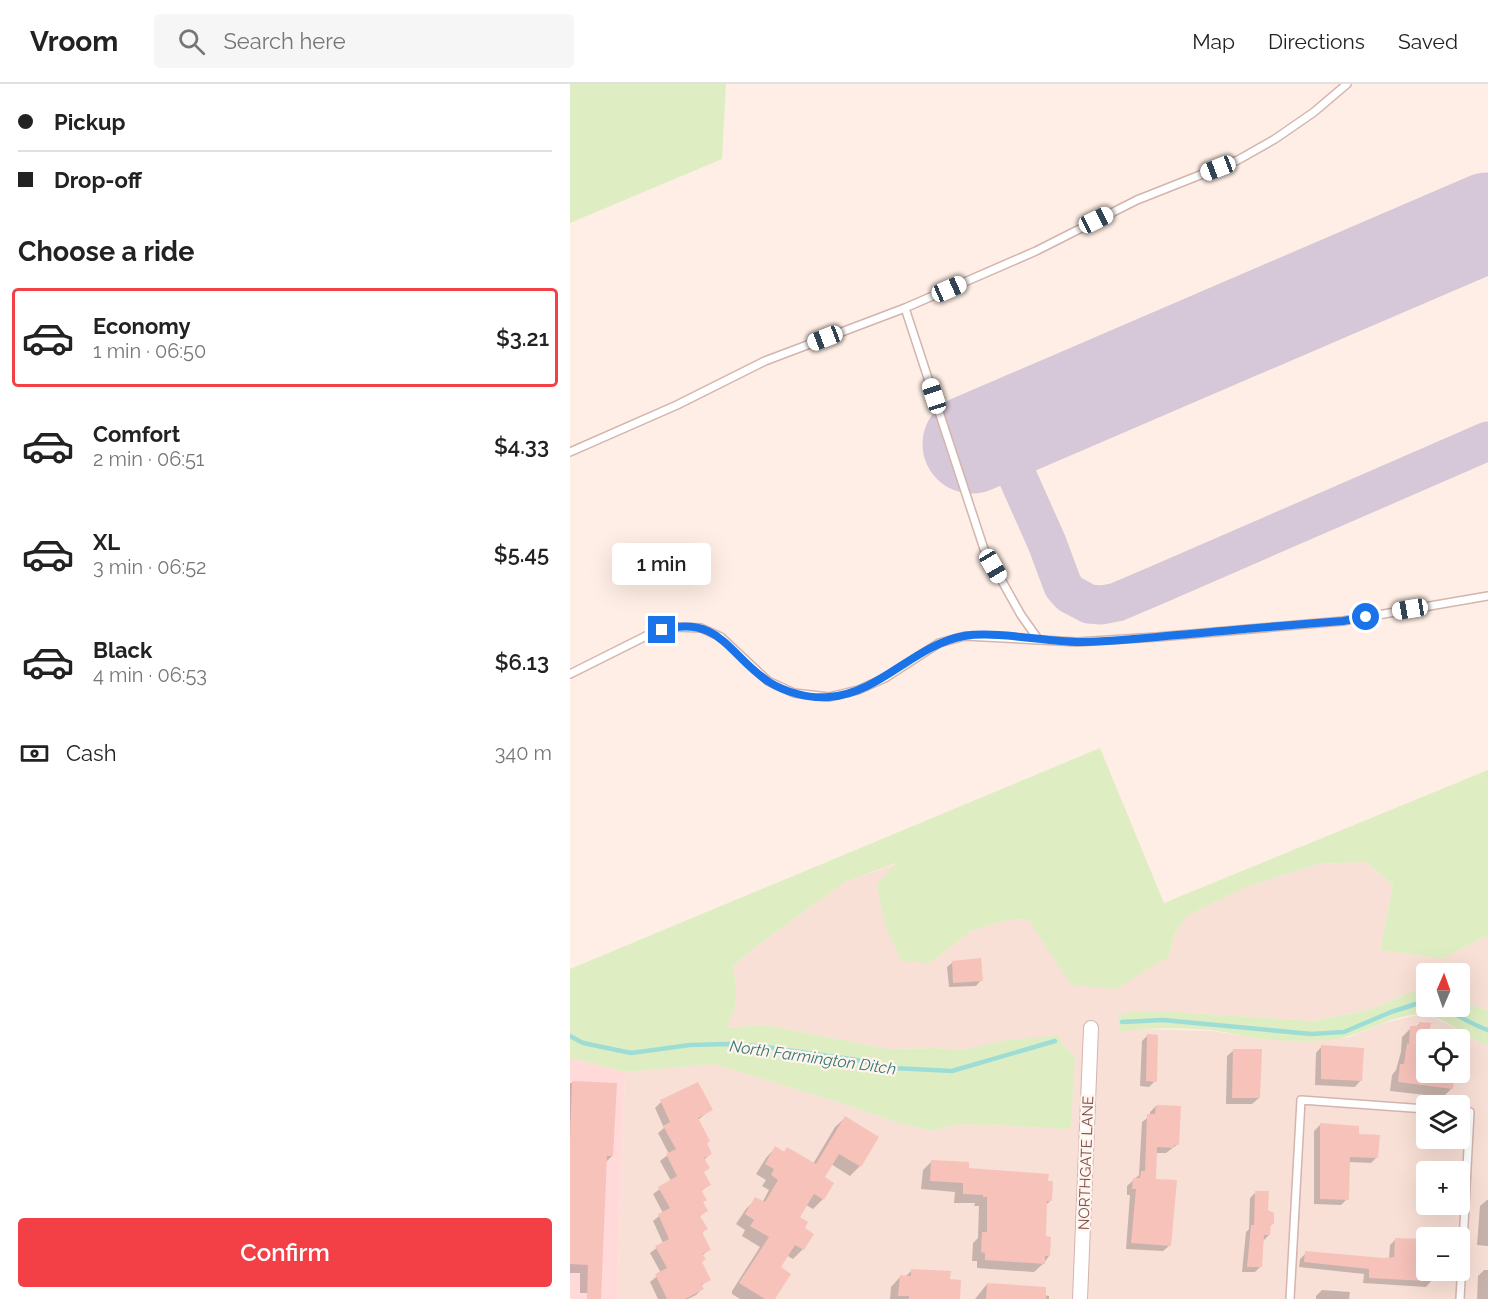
<!DOCTYPE html>
<html lang="en">
<head>
<meta charset="utf-8">
<style>
	:root { --surface:#fff; --page:#f6f6f6; --text:#222; --muted:#767676; --line:#e0e0e0; --accent:#f33f46 }
	body { margin:0; font-family:Raleway,sans-serif; background:var(--page); color:var(--text); height:100vh; display:flex; flex-direction:column; font-size:22px; white-space:nowrap }
	* { box-sizing:border-box; margin:0 }
	p { font-size:20px; color:var(--muted) }
	.icon { flex:none; width:33px; height:33px; fill:none; stroke:currentColor; stroke-width:2; stroke-linecap:round; stroke-linejoin:round }
	.map { position:relative; flex:1; overflow:hidden }
	.sheet { display:flex; flex-direction:column; background:var(--surface); width:570px }
	.sheet>* { flex:none }
	.top-card { display:grid; align-content:center; height:132px; padding:0 18px; background:var(--surface) }
	.needle { width:39px; rotate:2deg }
	.buttons { position:absolute; left:846px; top:879px; display:grid; gap:12px }
	.buttons a { display:grid; place-items:center; width:54px; height:54px; border-radius:6px; background:var(--surface); box-shadow:0 6px 24px #0002; font-size:30px }
	.end { position:absolute; width:27px; height:27px; margin:-14px; border:8px solid #1a73e8; background:#fff; box-shadow:0 0 0 3px #fff }
	.from { border-radius:50% }
	.bubble { position:absolute; height:42px; border-radius:6px; background:var(--surface); box-shadow:0 6px 24px #0002; font-size:20px; font-weight:600; line-height:42px; text-align:center }
	.car { position:absolute; width:18px; height:36px; margin:-18px -9px; border-radius:8px; box-shadow:0 0 4px 2px #0007; background:linear-gradient(#fff 24%,#345 0 40%,#fff 0 76%,#345 0 86%,#fff 0) }
	.top-card b { display:flex; align-items:center; gap:21px; height:57px; font-size:22px }
	.top-card b+b { border-top:2px solid var(--line) }
	.top-card i { width:15px; height:15px; background:var(--text) }
	ul { padding:0; list-style:none }
	li { display:flex; align-items:center; gap:18px; height:99px; margin:0 12px 9px; padding:0 6px; border:3px solid transparent; border-radius:6px }
	li div { flex:1 }
	li b { display:block; font-size:22px }
	li em { font-style:normal; font-weight:600 }
	li.selected { border-color:var(--accent) }
	li>.icon { width:54px; height:54px; stroke-width:1.5 }
	h2 { padding:0 18px; font-size:27px; line-height:72px }
	.pay { display:flex; align-items:center; gap:15px; height:66px; padding:0 18px; font-size:22px }
	.pay p { margin-inline-start:auto }
	.action { display:flex; gap:12px; margin-top:auto; padding:12px 18px }
	.action a { flex:1; height:69px; border-radius:6px; background:var(--accent); color:#fff; font-size:24px; font-weight:600; line-height:69px; text-align:center }
	header { display:flex; align-items:center; gap:36px; box-sizing:border-box; height:84px; padding:0 30px; background:var(--surface); border-bottom:2px solid var(--line) }
	header strong { font-size:28px }
	nav { display:flex; gap:33px; margin-inline-start:auto; font-size:21px }
	.search { width:420px; height:54px; background:var(--page); display:flex; align-items:center; gap:15px; box-sizing:border-box; padding:0 21px; border-radius:6px; color:var(--muted); font-size:22px }
	main { display:flex; flex:1; min-height:0 }
	.map>svg:first-child { display:block }
	.residential { fill:#f9e0d6; fill-rule:evenodd }
	.commercial { fill:#ffdad9 }
	.green { fill:#dfeec2 }
	.shadow { fill:#0003 }
	.lines { fill:none; stroke-linecap:round; stroke-linejoin:round }
	.stream { stroke:#9dddd6; stroke-width:4.5 }
	.taxiway { stroke:#d6c8d8; stroke-width:39 }
	.runway { stroke:#d6c8d8; stroke-width:99 }
	.building { fill:#f6c2ba }
	.service-casing { stroke:#d4b4ac; stroke-width:10 }
	.minor-casing { stroke:#d4b4ac; stroke-width:16 }
	.service { stroke:#fff; stroke-width:7 }
	.minor { stroke:#fff; stroke-width:14 }
	.route { stroke:#1a73e8; stroke-width:8 }
	.labels { text-anchor:middle; stroke-width:4.5; stroke-linejoin:round; paint-order:stroke }
	.street-label { font-size:15px; fill:#7a4c47; stroke:#fff4ee }
	.water-label { font-size:16px; font-style:italic; fill:#367973; stroke:#fff4ee }
</style>
</head>
<body>
<header>
<strong>Vroom</strong>
<div class="search"><svg class="icon" aria-label="search" viewBox="0 0 24 24"><circle cx="10" cy="10" r="6"/><path d="M15 15l6 6"/></svg>Search here</div>
<nav><a>Map</a><a>Directions</a><a>Saved</a></nav>
</header>
<main>
<section class="sheet">
<div class="top-card">
<b><i class="from"></i>Pickup</b>
<b><i></i>Drop-off</b>
</div>
<h2>Choose a ride</h2>
<ul>
<li class="selected"><svg class="icon" aria-label="car" viewBox="0 0 24 24"><path d="M5 17H2v-5l4-1 3-4h7l3 4 3 1v5h-3M9 17h6M6 11h13"/><circle cx="7" cy="17" r="2"/><circle cx="17" cy="17" r="2"/></svg><div><b>Economy</b><p>1 min · 06:50</p></div><em>$3.21</em></li>
<li><svg class="icon" aria-label="car" viewBox="0 0 24 24"><path d="M5 17H2v-5l4-1 3-4h7l3 4 3 1v5h-3M9 17h6M6 11h13"/><circle cx="7" cy="17" r="2"/><circle cx="17" cy="17" r="2"/></svg><div><b>Comfort</b><p>2 min · 06:51</p></div><em>$4.33</em></li>
<li><svg class="icon" aria-label="car" viewBox="0 0 24 24"><path d="M5 17H2v-5l4-1 3-4h7l3 4 3 1v5h-3M9 17h6M6 11h13"/><circle cx="7" cy="17" r="2"/><circle cx="17" cy="17" r="2"/></svg><div><b>XL</b><p>3 min · 06:52</p></div><em>$5.45</em></li>
<li><svg class="icon" aria-label="car" viewBox="0 0 24 24"><path d="M5 17H2v-5l4-1 3-4h7l3 4 3 1v5h-3M9 17h6M6 11h13"/><circle cx="7" cy="17" r="2"/><circle cx="17" cy="17" r="2"/></svg><div><b>Black</b><p>4 min · 06:53</p></div><em>$6.13</em></li>
</ul>
<div class="pay"><svg class="icon" aria-label="cash" viewBox="0 0 24 24"><path d="M3 7h18v10H3z"/><circle cx="12" cy="12" r="2"/></svg>Cash<p>340 m</p></div>
<div class="action"><a>Confirm</a></div>
</section>
<div class="map">
<svg width="918" height="1215" viewBox="0 0 918 1215">
	<rect width="100%" height="100%" fill="#feeee5"/>
	<path class="residential" d="M796,778L823,801L810,866L872,875L918,851V926L890,917V890H856V906L839,909L798,926L741,937L609,928H560L550,942V947L567,945L643,947L691,955L759,956L780,953L811,940L843,932L857,931L875,939L906,957L918,961V1215H47L55,988L144,980L280,1022L331,1040L363,1047L382,1041L396,1040L497,1045L505,972L493,961L438,956L392,966L366,964L319,965L195,941L155,944L166,902L163,882L191,859L275,798L328,779L360,879L401,847L433,837L458,835L468,849L599,872L605,849L618,831L676,803L748,780ZM856,956H890V988H856ZM856,1022H890V1054H856ZM856,1088H890V1120H856ZM856,1154H890V1186H856Z"/>
	<path class="commercial" d="M0,974L55,988L47,1215H0Z"/>
	<path class="green" d="M0,0H156L152,75L0,139Z
		M530,664L594,819L918,686V851L872,875L810,866L823,801L796,778L748,780L676,803L618,831L605,849L599,872L547,905L501,901L458,835L433,837L401,847L360,879L331,877L315,841L307,801L326,779L275,798L191,859L163,882L166,902L165,924L156,944L195,941L319,965L366,964L392,966L437,956L489,951L493,961L505,972L501,1042L497,1045L396,1040L382,1041L363,1047L331,1040L280,1022L144,980L55,988L0,974V885Z
		M856,905V922H890V917L918,926V961C896,955 879,935 856,931C828,926 790,954 760,956C738,958 713,957 691,955C674,953 658,948 641,946C611,944 579,943 550,948L548,932L560,928H609L742,937L798,926L839,909Z"/>
	<path class="shadow" d="M383,878L411,896L406,902L379,903L377,883Z
		M850,939L859,941L856,967V988L882,1004L873,1013L820,1007L822,991L826,986L831,968L832,953L841,944H845Z
		M578,951L585,997L579,1003L570,1002L572,957Z
		M752,962L791,996L785,1003L745,1001L746,969Z
		M664,966L689,1014L682,1020H656L657,972Z
		M0,999L45,1000L42,1072L35,1079L22,1209H10V1189H0Z
		M127,1000L141,1025L128,1036L140,1070L134,1076L133,1089L139,1101L130,1108L132,1119L136,1127L129,1133L136,1145L131,1150L139,1165L132,1172L130,1179L139,1195L130,1203L132,1205L126,1211L118,1215H88L80,1198L91,1189L80,1169L93,1159L83,1137L93,1129L83,1110L101,1097L90,1077L99,1070L88,1049L94,1044L85,1024L91,1018Z
		M586,1022L608,1060L596,1069H585L584,1097L600,1161L593,1167L556,1165L560,1111H557V1102L569,1091L572,1038L580,1032V1028Z
		M275,1034L290,1082L280,1092L261,1080L253,1094V1115L243,1125L236,1121L228,1134L233,1144L242,1150L233,1165L223,1175L216,1171L209,1184L203,1215H170L162,1210V1207L190,1163L172,1152L175,1146L166,1140L176,1125L186,1115L192,1119L199,1106L192,1102L196,1096L186,1090L196,1074L205,1064L243,1080L265,1043Z
		M750,1041L787,1052L807,1073L801,1079L779,1078L777,1115L771,1121L744,1120V1047Z
		M362,1077L397,1085L480,1117L476,1121L475,1153L479,1172L474,1179L464,1188L407,1184V1177H402L403,1159L408,1154L409,1122H404L405,1119H384L385,1108L351,1105L353,1086Z
		M686,1108L702,1140L699,1143V1151L693,1157L691,1182L685,1188H672L676,1148L679,1145L680,1114Z
		M917,1116H918V1162L907,1161L910,1122Z
		M826,1155L856,1157V1186H863L862,1196L856,1203L793,1199L794,1190L729,1183L730,1175L736,1169L819,1175L820,1161Z
		M342,1186L378,1196L388,1215H320L321,1203L330,1193H335Z
		M914,1186H918V1215H907L908,1192Z
		M417,1200L479,1212V1215H405Z
		M752,1206L780,1208L779,1215H746V1212Z"/>
	<g class="lines">
		<path class="stream" d="M862,922C881,925 899,940 918,946
			M552,938L593,936L741,950L774,948L821,928L846,920L856,922
			M0,952L13,959L61,969L120,961L159,960L188,962L287,976L323,984L382,987L485,957"/>
		<path class="taxiway" d="M428,349L477,459L493,502L500,510L519,520L532,521L547,518L587,501L918,357"/>
		<path class="runway" d="M402,360L918,138"/>
	</g>
	<path class="building" d="M411,874L413,897L383,899L382,877Z
		M849,938L861,939L859,950H856V988H885L883,1005L828,998L830,980H834L837,959L839,960L840,942H849Z
		M577,950L588,951L587,998L576,997Z
		M751,961L794,964L792,997L751,995Z
		M663,965H692L690,1014H662Z
		M2,997L47,999L43,1072H37L31,1215H17L18,1181L0,1180V1053Z
		M128,998L143,1026L128,1034L140,1057L137,1059L142,1070L134,1074L140,1084L134,1088L141,1101L131,1106L137,1116L133,1118L138,1127L130,1132L138,1145L132,1148L141,1166L132,1170L136,1175L132,1178L141,1196L131,1201L134,1205L115,1215H97L85,1190L97,1184L85,1162L99,1155L88,1130L100,1124L88,1103L107,1092L96,1070L106,1065L93,1042L100,1038L90,1016Z
		M586,1021L611,1022L609,1061H604V1064L587,1063L586,1095L607,1096L601,1162L561,1159L566,1105H562L563,1094H570L571,1087H575L577,1030H585Z
		M275,1032L309,1053L291,1083L269,1070L255,1093L264,1099L254,1116L244,1110L230,1133L238,1138L235,1144L244,1150L234,1166L225,1161L211,1183L221,1190L205,1215H195L169,1199L199,1153L180,1142L184,1136L175,1130L185,1113L195,1118L208,1096L201,1091L204,1085L195,1080L205,1062L214,1068L217,1063L246,1080Z
		M750,1039L789,1042V1050L810,1051L808,1074L780,1073L779,1116L750,1115Z
		M361,1076L399,1078V1084L479,1090L478,1097H483L482,1117H477L476,1152L481,1153L480,1172H475V1180L415,1176V1169L411,1168L412,1148H417V1113H413V1111L393,1110V1099L360,1097Z
		M685,1107H699L698,1126L704,1129V1140H701L700,1151H694L692,1183H677L681,1141H684Z
		M825,1154L856,1155V1197L799,1194V1185L734,1178L735,1167L814,1174L824,1173Z
		M341,1185L381,1187L380,1195L391,1196L390,1215H339V1212H328L330,1191L341,1192Z
		M417,1199L476,1203V1215H416Z"/>
	<g class="lines">
		<defs>
			<path id="service" d="M335,224L414,465L451,531L468,555
				M0,368L107,321L195,277L335,224L466,167L567,116L668,76L705,55L744,28L777,0
				M0,590L80,550L104,543L131,544L151,553L198,597L224,609L259,613L288,606L315,594L369,559L395,552L507,558L587,553L773,537L918,512
				M890,1027L900,1028L890,1215
				M720,1215L731,1016L856,1025"/>
			<path id="minor" d="M510,1215L521,944"/>
		</defs>
		<use href="#service" class="service-casing"/>
		<use href="#minor" class="minor-casing"/>
		<use href="#service" class="service"/>
		<use href="#minor" class="minor"/>
	</g>
	<g class="lines">
		<path class="route" d="M92,546C150,530 159,572 199,598C215,608 239,615 259,613C311,609 344,561 394,552C426,547 473,557 507,558C544,558 583,553 620,550C671,545 722,541 773,537L796,533"/>
	</g>
	<g class="labels">
		<g class="street-label">
			<text transform="translate(516 1079) rotate(-88)" y="5">NORTHGATE LANE</text>
		</g>
		<g class="water-label">
			<text transform="translate(243 973) rotate(8)" y="6">North Farmington Ditch</text>
		</g>
	</g>
</svg>
<div class="buttons">
<a><svg class="needle" viewBox="-14 -14 28 28"><path d="M0-13l5 13h-10z" fill="#e53935"/><path d="M0 13l5-13h-10z" fill="#767676"/></svg></a>
<a><svg class="icon" aria-label="locate" viewBox="0 0 24 24"><circle cx="12" cy="12" r="6"/><path d="M12 2v4M12 18v4M2 12h4M18 12h4"/></svg></a>
<a><svg class="icon" aria-label="layers" viewBox="0 0 24 24"><path d="M12 4l9 5-9 5-9-5zM3 14l9 5 9-5"/></svg></a>
<a>+</a>
<a>−</a>
</div>
<i class="end from" style="left:796px;top:533px"></i>
<i class="end" style="left:92px;top:546px"></i>
<div class="bubble" style="left:42px;top:459px;width:99px">1 min</div>
<i class="car" style="left:648px;top:84px;rotate:249deg"></i>
<i class="car" style="left:526px;top:136px;rotate:64deg"></i>
<i class="car" style="left:379px;top:205px;rotate:66deg"></i>
<i class="car" style="left:255px;top:254px;rotate:249deg"></i>
<i class="car" style="left:364px;top:312px;rotate:342deg"></i>
<i class="car" style="left:423px;top:482px;rotate:150deg"></i>
<i class="car" style="left:840px;top:525px;rotate:261deg"></i>
</div>
</main>
</body>
</html>
